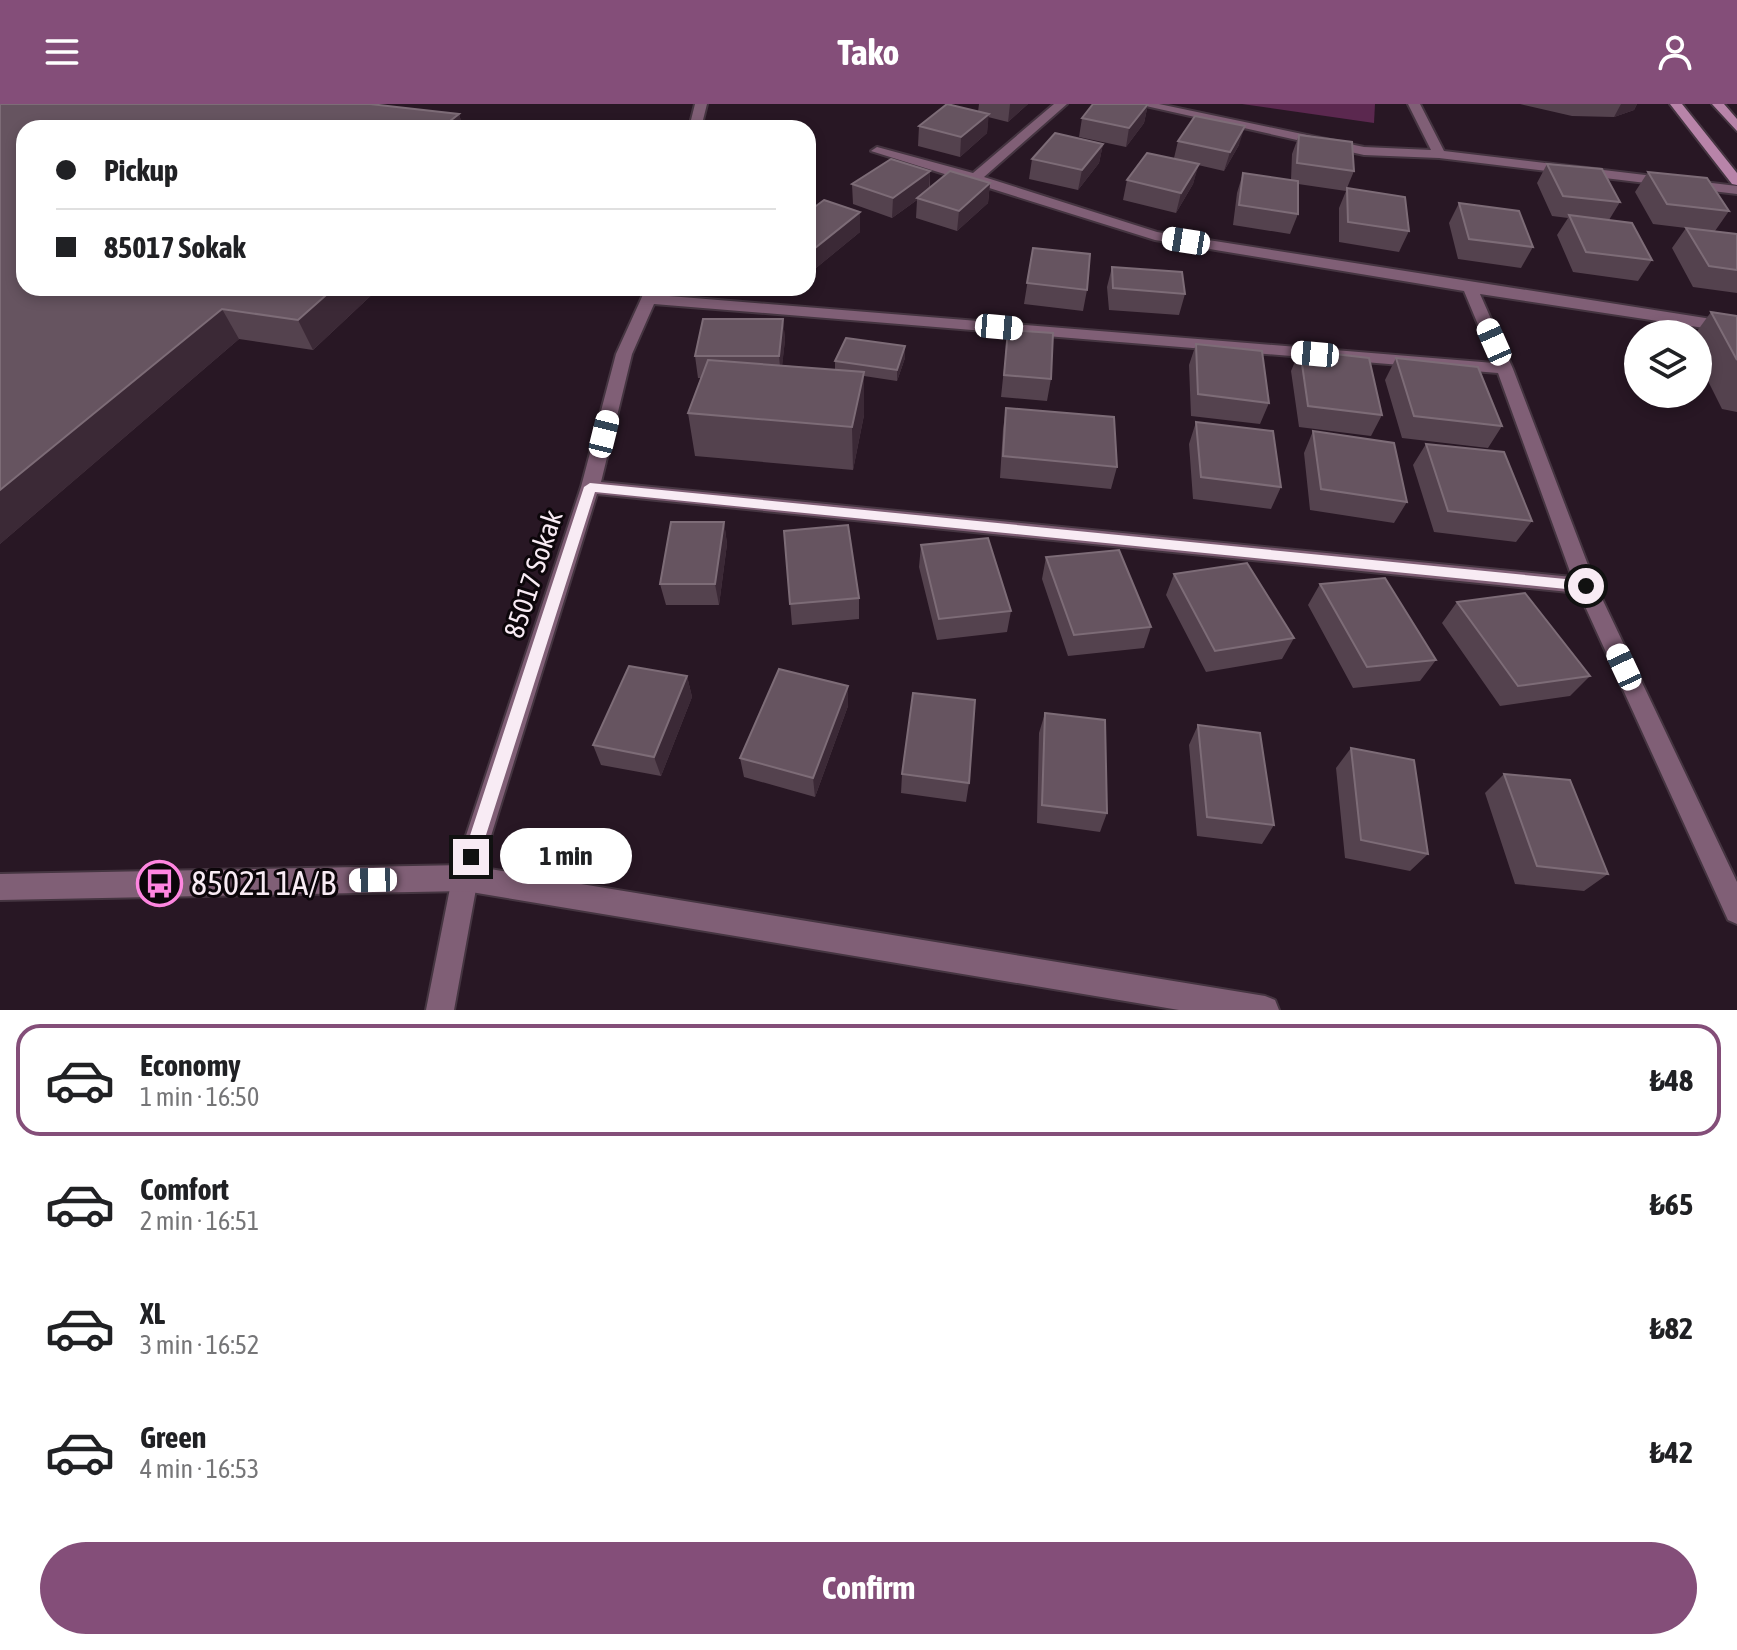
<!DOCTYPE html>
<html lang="en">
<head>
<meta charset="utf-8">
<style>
	:root { --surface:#fff; --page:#f6f6f6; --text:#202124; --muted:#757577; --line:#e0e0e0; --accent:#844e79 }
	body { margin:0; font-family:"Asap Condensed",sans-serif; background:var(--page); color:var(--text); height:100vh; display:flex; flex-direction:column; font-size:30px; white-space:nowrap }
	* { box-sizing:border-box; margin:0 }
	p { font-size:26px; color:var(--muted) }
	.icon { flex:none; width:44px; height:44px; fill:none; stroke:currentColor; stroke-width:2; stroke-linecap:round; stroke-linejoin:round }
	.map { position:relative; height:906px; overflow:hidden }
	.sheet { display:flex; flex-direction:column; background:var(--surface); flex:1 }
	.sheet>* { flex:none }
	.top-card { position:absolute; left:16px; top:16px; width:800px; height:176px; border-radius:24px; box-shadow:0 4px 12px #0003; display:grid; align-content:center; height:176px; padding:0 40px; background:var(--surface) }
	.tools { position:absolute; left:1624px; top:216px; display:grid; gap:16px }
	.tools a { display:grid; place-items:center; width:88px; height:88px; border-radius:50%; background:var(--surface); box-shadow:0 4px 12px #0003; font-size:40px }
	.end { position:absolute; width:36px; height:36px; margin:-18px; border:10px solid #f8ebf4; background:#111; box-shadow:0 0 0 4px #111 }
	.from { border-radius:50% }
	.bubble { position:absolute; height:56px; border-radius:28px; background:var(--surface); box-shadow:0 4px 12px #0003; font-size:26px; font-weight:700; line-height:56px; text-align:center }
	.car { position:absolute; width:24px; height:48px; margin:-24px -12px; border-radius:10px; box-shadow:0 0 6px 2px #0007; background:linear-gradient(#fff 24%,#345 0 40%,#fff 0 76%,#345 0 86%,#fff 0) }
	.top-card b { display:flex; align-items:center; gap:28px; height:76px; font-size:30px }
	.top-card b+b { border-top:2px solid var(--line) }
	.top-card i { width:20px; height:20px; background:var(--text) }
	ul { padding:14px 0 0; list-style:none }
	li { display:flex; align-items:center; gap:24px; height:112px; margin:0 16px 12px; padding:0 24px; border:4px solid transparent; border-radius:24px }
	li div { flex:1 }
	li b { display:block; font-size:30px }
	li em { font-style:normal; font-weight:700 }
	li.selected { border-color:var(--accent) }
	li>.icon { width:72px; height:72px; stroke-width:1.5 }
	.cta { display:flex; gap:16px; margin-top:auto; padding:16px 40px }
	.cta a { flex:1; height:92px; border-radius:48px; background:var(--accent); color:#fff; font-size:32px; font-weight:700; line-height:92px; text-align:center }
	header { display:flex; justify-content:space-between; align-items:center; height:104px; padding:0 40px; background:var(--accent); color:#fff; font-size:36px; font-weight:700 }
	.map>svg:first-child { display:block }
	.green { fill:#5b284f }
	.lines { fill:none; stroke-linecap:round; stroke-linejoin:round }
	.minor-casing { stroke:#453541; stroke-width:4 }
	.tertiary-casing { stroke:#453541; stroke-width:4 }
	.secondary-casing { stroke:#453541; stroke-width:4 }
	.minor { fill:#805f76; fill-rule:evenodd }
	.tertiary { fill:#805f76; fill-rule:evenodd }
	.secondary { fill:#b884a9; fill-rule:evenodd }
	.wall { fill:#54424e }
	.shaded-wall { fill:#3b2936 }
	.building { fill:#665460; stroke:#7d6c77; stroke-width:2 }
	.route { fill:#f8ebf4 }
	.labels { text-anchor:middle; stroke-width:6; stroke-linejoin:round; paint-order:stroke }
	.street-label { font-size:28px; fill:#f8ebf4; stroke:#0c060a }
	.near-poi-label { font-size:34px; fill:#f8ebf4; stroke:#0c060a; text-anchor:start }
</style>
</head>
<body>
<header><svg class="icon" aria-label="menu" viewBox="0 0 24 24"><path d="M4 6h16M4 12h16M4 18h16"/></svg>Tako<svg class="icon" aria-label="person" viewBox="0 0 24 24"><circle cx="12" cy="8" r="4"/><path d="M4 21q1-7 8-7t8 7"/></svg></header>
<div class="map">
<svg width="1737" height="906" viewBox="0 0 1737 906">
	<rect width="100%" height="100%" fill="#281724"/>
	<path class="green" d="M1242,0H1375L1374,19Z"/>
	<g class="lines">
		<defs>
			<path id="minor" d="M695,0H707L701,24H689Z
				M1054,0H1067L984,73L1157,128L1737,219V229L1480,190L1513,265L1596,482L1737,778V820L1728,816L1579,489L597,390L478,774L454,906H426L452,774L581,383L616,250L646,184H660L657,191L1494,259L1464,187L1155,136L871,47L877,43L973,69ZM654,200L1498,269L1572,473L601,378L632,250Z
				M1137,0H1159L1364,43L1431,46L1408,0H1420L1444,47L1737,82V90L1439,54L1364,51Z"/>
			<path id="tertiary" d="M465,761L1265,892L1275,896L1279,906H1179L465,787L0,796V770Z"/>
			<path id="secondary" d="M1670,0H1682L1737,69V81L1732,80Z
				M1712,0H1724L1737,15V27Z"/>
		</defs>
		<use href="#minor" class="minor-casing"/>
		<use href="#tertiary" class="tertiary-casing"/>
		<use href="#secondary" class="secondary-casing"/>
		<use href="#minor" class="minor"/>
		<use href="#tertiary" class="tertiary"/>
		<use href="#secondary" class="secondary"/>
	</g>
	<path class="wall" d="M0,0H370L459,10L463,24H24V184H379L313,246L239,235L0,440Z
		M979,0H1028L1008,18L988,13L987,29L960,53L918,42L919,22L978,8Z
		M1148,0L1144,19L1126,43L1079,33L1082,14Z
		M1520,0H1637L1634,6L1614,13L1572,12Z
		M1299,31L1354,67L1347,84L1409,127L1399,148L1339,138V104L1346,87L1298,80V110L1290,130L1233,121L1237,89L1243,69L1291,76L1292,50Z
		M1178,37L1239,41L1224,67L1198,61L1193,80L1176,109L1123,96L1127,76L1174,54Z
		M1103,40L1099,59L1078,86L1029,75L1032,55Z
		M1547,60L1620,98L1609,116L1652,156L1638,177L1573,168L1557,131L1568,114L1552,112L1537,79Z
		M930,67V84L990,79L988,99L957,127L916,114L917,96L892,114L853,100L852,80Z
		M1648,68L1729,107L1715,127L1737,130V189L1693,183L1672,144L1686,124L1653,120L1635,88Z
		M1459,99L1533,143L1521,164L1458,155L1449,119Z
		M808,108L860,128L816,164L808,162Z
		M1033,144L1087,186L1083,207L1024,200Z
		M1112,163L1185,190L1179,211L1109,206L1107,183Z
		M1711,208L1737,212V308L1722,305L1698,257V230H1695Z
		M783,215L785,236L782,261L835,266V257L905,254L897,277L864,272V311L853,366L695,352L688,309L701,274H698L695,252Z
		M1008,226L1051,275L1047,297L1001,293Z
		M1196,240L1269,299L1260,320L1191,312L1189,261Z
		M1300,246L1382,311L1371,332L1299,323L1291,267Z
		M1396,254L1502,322L1488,344L1402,334L1385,276Z
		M1006,304L1117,363L1111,385L1000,374L1003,325Z
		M1196,318L1281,383L1271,405L1193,395L1189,340Z
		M1313,327L1407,398L1394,419L1310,406L1304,349Z
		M1426,340L1532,417L1516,438L1434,428L1413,361Z
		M724,418L727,440L719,501H666L660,480Z
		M784,427L859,494V515L792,521Z
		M921,441L1011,507L1007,528L937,536L919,463Z
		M1046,453L1151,523L1144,544L1068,552L1042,475Z
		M1174,470L1294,534L1282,555L1206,568L1166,491Z
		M1320,480L1436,556L1420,577L1353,584L1308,501Z
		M1457,498L1590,572L1570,592L1500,602L1442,519Z
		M687,572L692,593L661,672L601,661L593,641Z
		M848,582V602L815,693L744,673L740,654Z
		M1045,609L1107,709L1100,728L1037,719L1039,629Z
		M1198,621L1274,721L1262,740L1197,732L1189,641Z
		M1351,644L1428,750L1410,767L1345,754L1336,664Z
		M902,670L969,679L966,698L901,689Z
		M1504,670L1608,770L1584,787L1515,780L1485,689Z"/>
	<path class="shaded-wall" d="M1010,0H1028L1008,18Z
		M1148,0L1144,19L1126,43L1129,24Z
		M1621,0H1637L1634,6L1614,13Z
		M459,10L463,24H441Z
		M989,10L987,29L960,53L961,33Z
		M1245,22L1239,41L1224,67L1230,48Z
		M1103,40L1099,59L1078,86L1082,66Z
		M1199,60L1193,80L1176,109L1181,89Z
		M930,67L929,87L917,94V96L892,114L893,94Z
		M990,79L988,99L957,127L959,107Z
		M860,108V128L816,164L815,144Z
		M334,184H379L313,246L298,216Z
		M222,205L239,235L0,440V386Z
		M783,215L785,236L781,273L779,252Z
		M905,242V254L897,277V266Z
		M864,268V311L853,366L852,323Z
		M724,418L727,440L719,501L715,480Z
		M687,572L692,593L661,672L654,653Z
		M848,582V602L815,693L813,674Z"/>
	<path class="building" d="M0,0H370L459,10L441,24H24V184H334L298,216L222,205L0,386Z
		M947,0L989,10L961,33L919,22Z
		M1093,0H1148L1129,24L1082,14Z
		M1195,12L1245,22L1230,48L1178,37Z
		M1055,29L1103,40L1082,66L1032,55Z
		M1299,31L1352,38L1354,67L1297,59Z
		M1147,49L1199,60L1181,89L1127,76Z
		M891,55L930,67L893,94L852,80Z
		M1547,60L1602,65L1620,98L1563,92Z
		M950,67L990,79L959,107L917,94Z
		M1648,68L1707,74L1729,107L1667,100Z
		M1243,69L1298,77V110L1239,101Z
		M1347,84L1405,93L1409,127L1348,118Z
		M824,96L860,108L815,144L808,141V108Z
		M1459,99L1519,107L1533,143L1469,135Z
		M1569,111L1632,119L1652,156L1586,148Z
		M1686,124L1737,130V166L1709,162Z
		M1033,144L1090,150L1087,186L1027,179Z
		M1112,163L1182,168L1185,190L1113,184Z
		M1711,208L1737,212V256Z
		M703,215H783L779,252H695Z
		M1008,226L1053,229L1051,275L1004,271Z
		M846,234L905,242L897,266L835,257Z
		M1196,240L1262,247L1269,299L1198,290Z
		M1300,246L1369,254L1382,311L1308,302Z
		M1396,254L1478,263L1502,322L1414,312Z
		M708,256L864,268L852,323L688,309Z
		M1006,304L1114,313L1117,363L1003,352Z
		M1196,318L1273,327L1281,383L1201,373Z
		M1313,327L1394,339L1407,398L1321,385Z
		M1426,340L1504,348L1532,417L1448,407Z
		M671,418H724L715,480H660Z
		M848,421L859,494L790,500L784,427Z
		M988,434L1011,507L939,515L921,441Z
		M1119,446L1151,523L1074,531L1046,453Z
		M1247,459L1294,534L1215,547L1174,470Z
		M1385,474L1436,556L1367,563L1320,480Z
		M1525,489L1590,572L1518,582L1457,498Z
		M629,562L687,572L654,653L593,641Z
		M779,565L848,582L813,674L740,654Z
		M913,589L975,596L969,679L902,670Z
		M1045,609L1105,616L1107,709L1042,701Z
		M1198,621L1260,629L1274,721L1207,713Z
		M1351,644L1414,656L1428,750L1361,736Z
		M1504,670L1570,676L1608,770L1537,762Z"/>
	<path class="route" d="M590,379L1586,477L1593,482L1586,487L595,388L479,753L471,761L463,753L584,383Z"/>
	<defs>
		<symbol id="bus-ring" viewBox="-11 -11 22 22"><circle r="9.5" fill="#0c060a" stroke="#fe86e0" stroke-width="1.5"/><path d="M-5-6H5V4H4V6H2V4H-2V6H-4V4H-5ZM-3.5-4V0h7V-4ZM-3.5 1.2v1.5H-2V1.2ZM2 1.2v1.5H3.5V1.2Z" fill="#fe86e0"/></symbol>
	</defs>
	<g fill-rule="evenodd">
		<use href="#bus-ring" x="134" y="754" width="51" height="51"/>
	</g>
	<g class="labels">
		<g class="street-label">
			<text transform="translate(533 470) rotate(-72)" y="10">85017 Sokak</text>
		</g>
		<g class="near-poi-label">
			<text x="191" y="791">85021 1A/B</text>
		</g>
	</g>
</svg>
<div class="tools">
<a><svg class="icon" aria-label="layers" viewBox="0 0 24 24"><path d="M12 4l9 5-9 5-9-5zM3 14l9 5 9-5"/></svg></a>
</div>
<i class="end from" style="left:1586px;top:482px"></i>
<i class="end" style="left:471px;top:753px"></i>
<div class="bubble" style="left:500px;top:724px;width:132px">1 min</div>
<i class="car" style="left:1186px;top:137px;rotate:279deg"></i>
<i class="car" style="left:999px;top:223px;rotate:95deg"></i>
<i class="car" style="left:1494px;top:238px;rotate:336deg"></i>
<i class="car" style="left:1315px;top:250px;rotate:275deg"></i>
<i class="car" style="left:604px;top:330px;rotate:14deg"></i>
<i class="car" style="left:1624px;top:563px;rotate:335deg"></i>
<i class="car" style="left:373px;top:776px;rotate:269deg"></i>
<div class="top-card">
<b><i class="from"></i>Pickup</b>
<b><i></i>85017 Sokak</b>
</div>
</div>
<section class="sheet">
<ul>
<li class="selected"><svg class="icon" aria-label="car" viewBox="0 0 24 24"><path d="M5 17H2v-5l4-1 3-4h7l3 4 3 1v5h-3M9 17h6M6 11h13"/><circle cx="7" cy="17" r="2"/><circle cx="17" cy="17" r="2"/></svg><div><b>Economy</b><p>1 min · 16:50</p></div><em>₺48</em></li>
<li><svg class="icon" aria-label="car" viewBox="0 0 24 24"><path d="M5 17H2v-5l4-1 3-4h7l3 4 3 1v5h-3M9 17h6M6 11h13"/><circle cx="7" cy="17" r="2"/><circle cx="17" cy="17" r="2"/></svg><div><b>Comfort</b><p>2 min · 16:51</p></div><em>₺65</em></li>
<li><svg class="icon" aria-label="car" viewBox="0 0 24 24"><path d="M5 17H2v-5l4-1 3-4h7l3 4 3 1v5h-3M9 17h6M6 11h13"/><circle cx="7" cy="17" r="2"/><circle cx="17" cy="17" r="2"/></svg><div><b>XL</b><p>3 min · 16:52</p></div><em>₺82</em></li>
<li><svg class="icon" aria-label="car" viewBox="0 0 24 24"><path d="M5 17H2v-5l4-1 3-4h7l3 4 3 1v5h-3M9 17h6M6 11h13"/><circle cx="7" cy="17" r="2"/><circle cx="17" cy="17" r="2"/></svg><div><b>Green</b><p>4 min · 16:53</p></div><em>₺42</em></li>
</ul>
<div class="cta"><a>Confirm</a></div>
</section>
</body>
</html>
